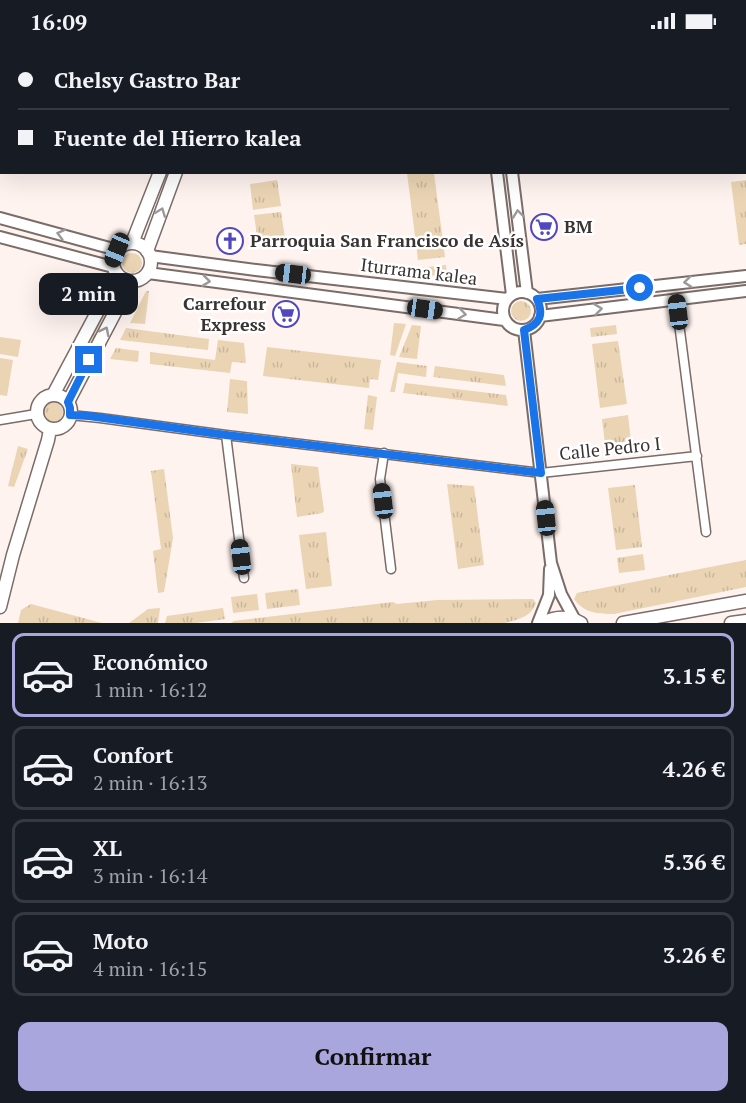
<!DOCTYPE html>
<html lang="es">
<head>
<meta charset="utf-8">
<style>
	:root { --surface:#171b24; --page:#242831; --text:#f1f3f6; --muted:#9ea1a6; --line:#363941; --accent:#a9a6dd }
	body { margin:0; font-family:"PT Serif",serif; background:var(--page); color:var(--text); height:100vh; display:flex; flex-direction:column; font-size:22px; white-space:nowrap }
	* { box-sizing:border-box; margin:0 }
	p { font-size:20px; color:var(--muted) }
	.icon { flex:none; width:33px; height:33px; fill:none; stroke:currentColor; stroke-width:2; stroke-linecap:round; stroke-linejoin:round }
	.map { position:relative; height:581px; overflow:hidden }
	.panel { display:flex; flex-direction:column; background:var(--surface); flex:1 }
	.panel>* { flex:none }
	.guide { position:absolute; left:0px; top:0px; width:747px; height:132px; box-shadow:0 6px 24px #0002; display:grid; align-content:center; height:132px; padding:0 18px; background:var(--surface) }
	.end { position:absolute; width:27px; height:27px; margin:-14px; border:8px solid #1a73e8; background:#fff; box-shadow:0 0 0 3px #fff }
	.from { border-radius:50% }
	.bubble { position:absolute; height:42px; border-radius:12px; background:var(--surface); box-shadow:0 6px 24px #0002; font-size:20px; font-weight:800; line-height:42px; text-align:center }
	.car { position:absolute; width:18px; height:36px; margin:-18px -9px; border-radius:8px; box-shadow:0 0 4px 2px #0007; background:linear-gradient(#222 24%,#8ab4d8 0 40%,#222 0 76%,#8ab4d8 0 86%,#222 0) }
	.guide b { display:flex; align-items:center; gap:21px; height:57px; font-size:22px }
	.guide b+b { border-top:2px solid var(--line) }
	.guide i { width:15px; height:15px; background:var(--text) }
	ul { padding:10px 0 0; list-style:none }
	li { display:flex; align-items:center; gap:18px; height:84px; margin:0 12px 9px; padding:0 6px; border:3px solid var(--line); border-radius:12px }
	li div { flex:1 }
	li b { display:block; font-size:22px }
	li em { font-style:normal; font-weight:800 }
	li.current { border-color:var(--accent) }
	li>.icon { width:54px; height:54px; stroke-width:1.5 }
	.button { display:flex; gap:12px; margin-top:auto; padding:12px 18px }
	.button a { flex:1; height:69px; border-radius:12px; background:var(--accent); color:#111; font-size:24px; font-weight:800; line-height:69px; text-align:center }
	.status { display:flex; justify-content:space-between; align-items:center; height:42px; padding:0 30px; background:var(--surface); direction:ltr }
	.status svg { height:16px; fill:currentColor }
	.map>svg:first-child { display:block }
	.grass { fill:url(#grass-tufts) }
	.garden { fill:#ead4b4 }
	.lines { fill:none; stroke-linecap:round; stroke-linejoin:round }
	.minor-casing { stroke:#796c69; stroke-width:11 }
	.tertiary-casing { stroke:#796c69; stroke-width:14 }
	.secondary-casing { stroke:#796c69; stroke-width:15 }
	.minor { stroke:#fff; stroke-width:8 }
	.tertiary { stroke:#fff; stroke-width:10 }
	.secondary { stroke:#fff; stroke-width:12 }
	.oneway { stroke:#9c9998 }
	.route { stroke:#1a73e8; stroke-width:8 }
	.labels { text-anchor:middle; stroke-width:5; stroke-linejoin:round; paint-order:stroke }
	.poi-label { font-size:18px; font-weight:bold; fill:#393332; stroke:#fff; text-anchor:start }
	.street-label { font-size:18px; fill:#393332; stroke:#fff }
</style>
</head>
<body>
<div class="status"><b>16:09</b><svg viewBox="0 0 49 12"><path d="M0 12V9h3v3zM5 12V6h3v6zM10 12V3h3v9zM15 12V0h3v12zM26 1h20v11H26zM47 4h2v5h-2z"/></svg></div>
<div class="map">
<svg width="746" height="581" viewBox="0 0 746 581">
	<defs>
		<pattern id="grass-tufts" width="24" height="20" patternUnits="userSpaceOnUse" patternTransform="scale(1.5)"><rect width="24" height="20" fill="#ead4b4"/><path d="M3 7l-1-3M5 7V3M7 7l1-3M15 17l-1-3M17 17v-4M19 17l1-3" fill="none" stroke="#c9b69b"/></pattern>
	</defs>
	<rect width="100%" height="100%" fill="#fff3f0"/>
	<path class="grass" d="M407,131H434L445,215L418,218Z
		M277,138L281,164L253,168L250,142Z
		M746,138V202L739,203L731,140Z
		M281,170L285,196L258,200L254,173Z
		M122 221a10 10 0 1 1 20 0a10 10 0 1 1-20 0Z
		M446,223L447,235L420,232L419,226Z
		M146,249H149L145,282L130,281Z
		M113,254L117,256L75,335L71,333Z
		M511 269a10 10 0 1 1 20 0a10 10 0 1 1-20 0Z
		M394,281L406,282L395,314L390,313Z
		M412,283L421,284L417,317L399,315Z
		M616,283L617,292L591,295L590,286Z
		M126,286L209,297L208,308L120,298Z
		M218,298L244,301L246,321L232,320L230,331L150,322V310L215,318Z
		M618,299L627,362L600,366L592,302Z
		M267,305L381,318L378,338L370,337L369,346L263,334Z
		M116,306L139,309L138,320L110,317Z
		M397,320L427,324L426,335L398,331L395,350H390Z
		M435,324L504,333L506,344L433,335Z
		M230,337L247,339L248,372L227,370Z
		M405,341L506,353L508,364L403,351Z
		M368,353L377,355L373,388L364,387Z
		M43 370a10 10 0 1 1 20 0a10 10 0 1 1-20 0Z
		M628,373L631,399L605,402L602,377Z
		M18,404L28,407L14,445L8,444Z
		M291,422L318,425L324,469L322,471L297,475Z
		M164,427L173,496L164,550L158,551L153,509L161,507L151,429Z
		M447,442L474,444L484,523L458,527Z
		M635,443L642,505L616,508L608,446Z
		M326,490L332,544L306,547L299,493Z
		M643,512L645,528L619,531L617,516Z
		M746,518V545L614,572C598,572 584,571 574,557L577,551Z
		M298,547L300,563L267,567L265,551Z
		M257,552L259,568L233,571L231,555Z
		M533,557L536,561C531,575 519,577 505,581H231L234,579L393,560L397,562L437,558Z
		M31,562L102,581H18L21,568Z
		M160,566L158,581H129L148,567Z
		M223,566L225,577L196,581H165L167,574Z"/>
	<path class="garden" d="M0,295L21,298L18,315L0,312Z
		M0,316L13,318L7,354L0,353Z"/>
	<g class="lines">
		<defs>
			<path id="minor" d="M65,0L73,2
				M9,2V0
				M0,42H2
				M676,258L706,490
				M70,373L100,376L226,393L541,431L697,414
				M0,378L36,372
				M226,393L244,536
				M384,411L380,437L391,527"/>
			<path id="tertiary" d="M480,0V2
				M496,0V2
				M497,130L512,253
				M512,130L527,251
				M0,176L117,208
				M0,195L113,225
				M150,214L256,228L507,257
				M148,231L504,278
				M503 269a19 19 0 1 1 38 0a19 19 0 1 1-38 0Z
				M537,257L746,234
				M540,274L746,249
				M524,288L551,521L561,552L575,578
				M538,581L549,553L550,527"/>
			<path id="secondary" d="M210,2L211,0
				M226,2V0
				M132,201L160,130
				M113 220a19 19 0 1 1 38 0a19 19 0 1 1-38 0Z
				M147,209L176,130
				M53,353L117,233
				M37 370a17 17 0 1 1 34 0a17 17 0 1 1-34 0Z
				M68,360L120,261L132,239
				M0,565L13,513L48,398L50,387
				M543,581C556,574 568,574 581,581
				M623,581L746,559
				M731,581L746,579"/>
		</defs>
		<use href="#minor" class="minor-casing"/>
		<use href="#tertiary" class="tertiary-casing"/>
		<use href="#secondary" class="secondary-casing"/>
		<use href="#minor" class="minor"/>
		<use href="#tertiary" class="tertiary"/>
		<use href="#secondary" class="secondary"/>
	</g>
	<defs><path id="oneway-chevron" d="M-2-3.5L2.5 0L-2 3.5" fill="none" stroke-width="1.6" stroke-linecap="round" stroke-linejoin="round" transform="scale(1.5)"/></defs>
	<g class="oneway">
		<use href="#oneway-chevron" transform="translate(161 170) rotate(-69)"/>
		<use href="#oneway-chevron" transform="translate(518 172) rotate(-97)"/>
		<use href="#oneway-chevron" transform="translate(61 192) rotate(-165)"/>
		<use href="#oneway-chevron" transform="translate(206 239) rotate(7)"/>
		<use href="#oneway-chevron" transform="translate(688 240) rotate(174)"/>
		<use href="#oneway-chevron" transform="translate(598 267) rotate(-7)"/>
		<use href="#oneway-chevron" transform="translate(462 272) rotate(8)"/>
		<use href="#oneway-chevron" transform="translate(105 289) rotate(-63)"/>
	</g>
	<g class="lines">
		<path class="route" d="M89,318L68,360L70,366V373L89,374L226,393L541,431L524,288C540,282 544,273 537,257L640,246"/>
	</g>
	<defs>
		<symbol id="supermarket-ring" viewBox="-11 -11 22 22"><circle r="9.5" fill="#fff" stroke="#5147bf" stroke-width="1.5"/><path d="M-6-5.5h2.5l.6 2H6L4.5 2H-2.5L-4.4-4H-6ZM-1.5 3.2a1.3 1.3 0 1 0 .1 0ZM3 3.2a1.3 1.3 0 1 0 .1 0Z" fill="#5147bf"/></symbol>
		<symbol id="church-ring" viewBox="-11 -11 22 22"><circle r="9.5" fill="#fff" stroke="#5147bf" stroke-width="1.5"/><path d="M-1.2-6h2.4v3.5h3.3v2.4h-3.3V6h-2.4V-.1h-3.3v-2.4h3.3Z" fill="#5147bf"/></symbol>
	</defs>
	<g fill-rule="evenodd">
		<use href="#supermarket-ring" x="529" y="170" width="30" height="30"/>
		<use href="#church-ring" x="215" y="184" width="30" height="30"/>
		<use href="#supermarket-ring" x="271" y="257" width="30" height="30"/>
	</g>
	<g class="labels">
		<g class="poi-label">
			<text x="564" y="191">BM</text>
			<text x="250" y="205">Parroquia San Francisco de Asís</text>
			<text x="266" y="268" text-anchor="end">Carrefour<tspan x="266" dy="21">Express</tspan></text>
		</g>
		<g class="street-label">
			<text transform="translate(419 230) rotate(7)" y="6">Iturrama kalea</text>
			<text transform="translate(610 407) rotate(-6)" y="6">Calle Pedro I</text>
		</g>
	</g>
</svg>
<i class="end from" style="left:640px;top:246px"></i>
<i class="end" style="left:89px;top:318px"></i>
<div class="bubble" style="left:39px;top:231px;width:99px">2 min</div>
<i class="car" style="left:117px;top:208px;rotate:202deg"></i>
<i class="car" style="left:293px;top:232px;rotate:277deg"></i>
<i class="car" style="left:425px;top:267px;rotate:98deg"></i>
<i class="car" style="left:678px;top:270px;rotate:353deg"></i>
<i class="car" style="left:383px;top:459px;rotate:353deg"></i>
<i class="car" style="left:546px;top:476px;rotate:354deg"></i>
<i class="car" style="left:241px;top:515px;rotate:353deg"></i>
<div class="guide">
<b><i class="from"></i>Chelsy Gastro Bar</b>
<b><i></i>Fuente del Hierro kalea</b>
</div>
</div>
<section class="panel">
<ul>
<li class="current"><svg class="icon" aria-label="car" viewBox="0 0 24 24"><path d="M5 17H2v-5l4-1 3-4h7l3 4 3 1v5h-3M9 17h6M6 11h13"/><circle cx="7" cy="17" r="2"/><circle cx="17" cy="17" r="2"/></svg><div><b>Económico</b><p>1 min · 16:12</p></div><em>3.15 €</em></li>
<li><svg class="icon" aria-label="car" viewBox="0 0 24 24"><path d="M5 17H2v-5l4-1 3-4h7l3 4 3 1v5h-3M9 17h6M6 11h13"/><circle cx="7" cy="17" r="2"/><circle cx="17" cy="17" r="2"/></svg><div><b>Confort</b><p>2 min · 16:13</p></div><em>4.26 €</em></li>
<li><svg class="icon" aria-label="car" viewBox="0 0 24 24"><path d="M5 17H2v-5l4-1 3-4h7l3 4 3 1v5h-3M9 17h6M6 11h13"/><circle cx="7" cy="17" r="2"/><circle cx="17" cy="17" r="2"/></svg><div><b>XL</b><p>3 min · 16:14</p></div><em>5.36 €</em></li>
<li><svg class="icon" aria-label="car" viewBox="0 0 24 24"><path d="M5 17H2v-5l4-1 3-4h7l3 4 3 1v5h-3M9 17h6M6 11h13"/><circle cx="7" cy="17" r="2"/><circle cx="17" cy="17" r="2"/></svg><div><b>Moto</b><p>4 min · 16:15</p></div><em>3.26 €</em></li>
</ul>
<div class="button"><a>Confirmar</a></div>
</section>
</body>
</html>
